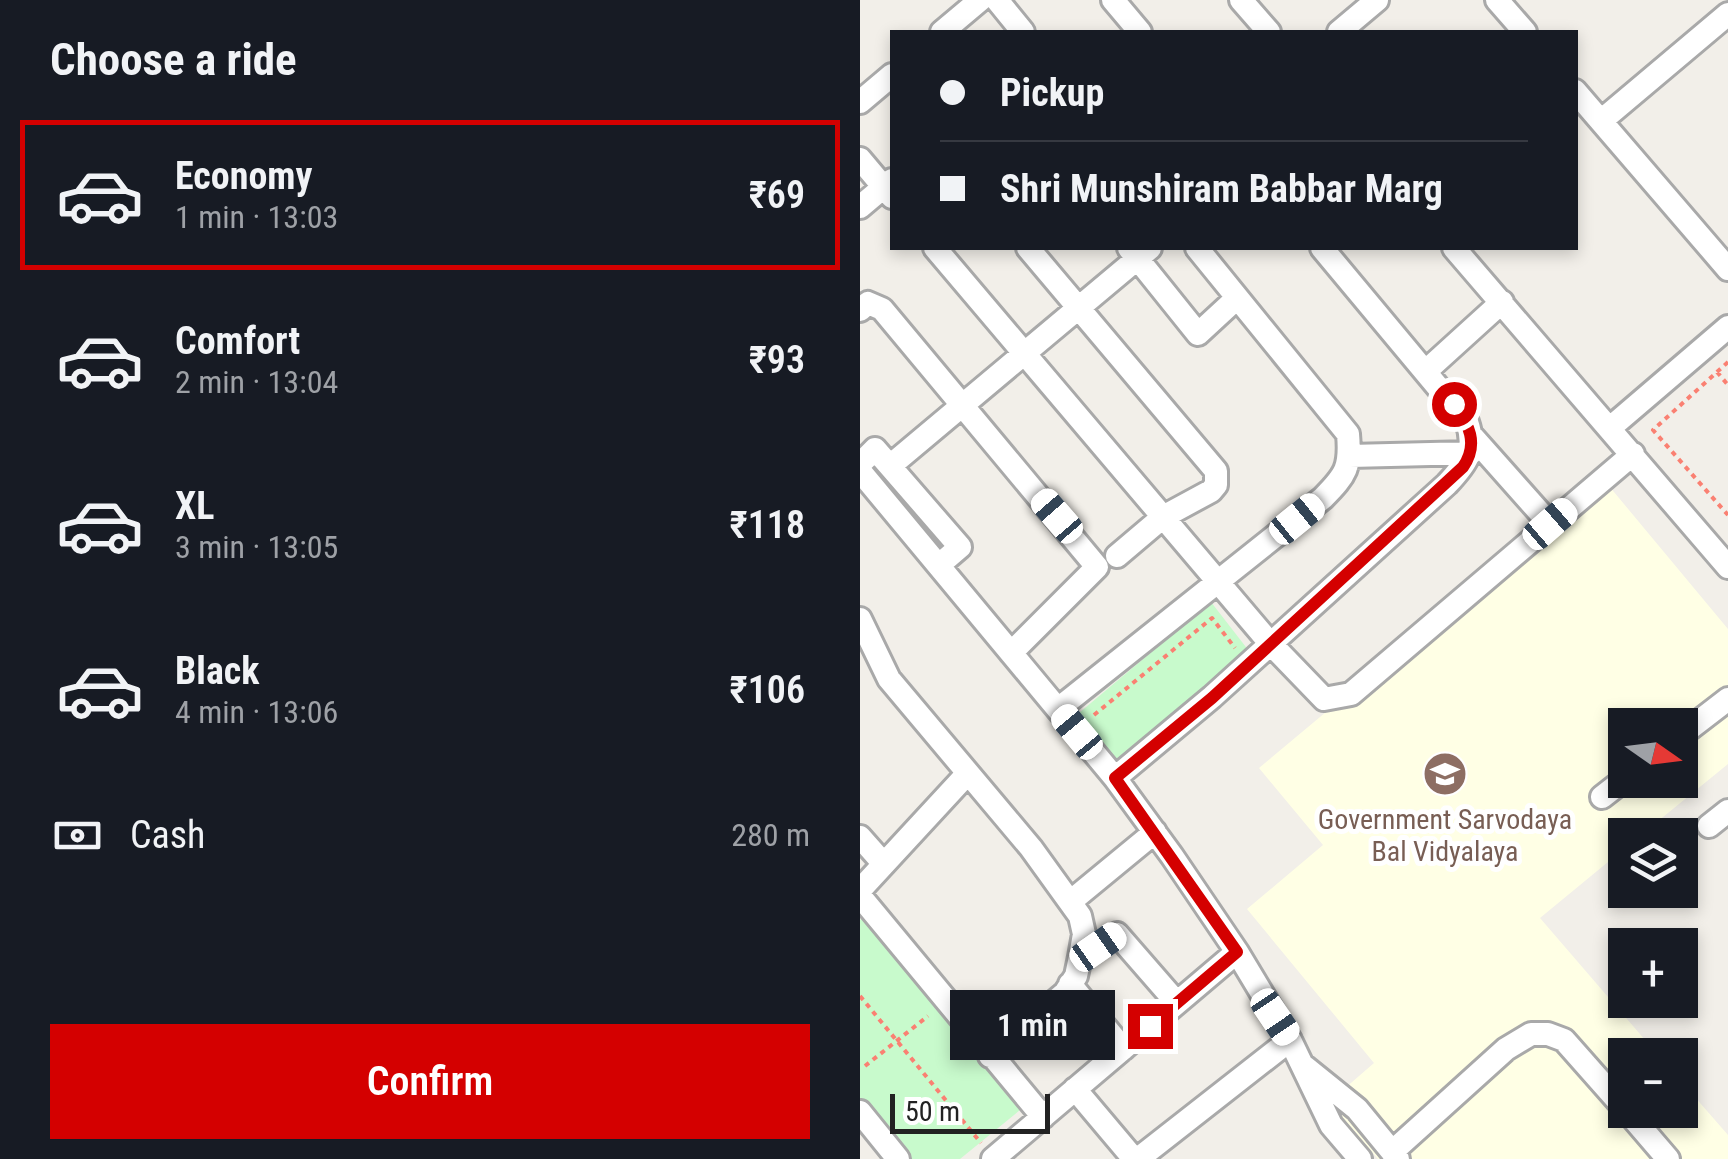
<!DOCTYPE html>
<html lang="en">
<head>
<meta charset="utf-8">
<style>
	:root { --surface:#171b24; --page:#20242c; --text:#f1f3f6; --muted:#9ea1a6; --line:#363941; --accent:#d40000 }
	body { margin:0; font-family:"Roboto Condensed",sans-serif; background:var(--page); color:var(--text); height:100vh; display:flex; flex-direction:column; font-size:38px; white-space:nowrap }
	* { box-sizing:border-box; margin:0 }
	p { font-size:32px; color:var(--muted) }
	.icon { flex:none; width:55px; height:55px; fill:none; stroke:currentColor; stroke-width:2; stroke-linecap:round; stroke-linejoin:round }
	.map { position:relative; flex:1; overflow:hidden }
	.sheet { display:flex; flex-direction:column; background:var(--surface); width:860px }
	.sheet>* { flex:none }
	.guide { position:absolute; left:30px; top:30px; width:688px; height:220px; border-radius:0px; box-shadow:0 5px 15px #0003; display:grid; align-content:center; height:220px; padding:0 50px; background:var(--surface) }
	.needle { width:65px; rotate:104deg }
	.fabs { position:absolute; left:748px; top:708px; display:grid; gap:20px }
	.fabs a { display:grid; place-items:center; width:90px; height:90px; border-radius:0px; background:var(--surface); box-shadow:0 5px 15px #0003; font-size:50px }
	.scale { position:absolute; left:30px; bottom:25px; width:160px; box-sizing:border-box; padding-left:10px; border:5px solid #222; border-top:0; font-size:28px; line-height:35px; white-space:nowrap; color:#222; -webkit-text-stroke:8px #fff; paint-order:stroke }
	.end { position:absolute; width:45px; height:45px; margin:-22px; border:12px solid #d40000; background:#fff; box-shadow:0 0 0 5px #fff }
	.from { border-radius:50% }
	.bubble { position:absolute; height:70px; border-radius:0px; background:var(--surface); box-shadow:0 5px 15px #0003; font-size:32px; font-weight:600; line-height:70px; text-align:center }
	.car { position:absolute; width:30px; height:60px; margin:-30px -15px; border-radius:12px; box-shadow:0 0 8px 2px #0007; background:linear-gradient(#fff 24%,#345 0 40%,#fff 0 76%,#345 0 86%,#fff 0) }
	.guide b { display:flex; align-items:center; gap:35px; height:95px; font-size:38px }
	.guide b+b { border-top:2px solid var(--line) }
	.guide i { width:25px; height:25px; background:var(--text) }
	ul { padding:0; list-style:none }
	li { display:flex; align-items:center; gap:30px; height:150px; margin:0 20px 15px; padding:0 30px; border:5px solid transparent; border-radius:0px }
	li div { flex:1 }
	li b { display:block; font-size:38px }
	li em { font-style:normal; font-weight:600 }
	li.on { border-color:var(--accent) }
	li>.icon { width:90px; height:90px; stroke-width:1.5 }
	h2 { padding:0 50px; font-size:45px; line-height:120px }
	.pay { display:flex; align-items:center; gap:25px; height:110px; padding:0 50px; font-size:38px }
	.pay p { margin-inline-start:auto }
	.primary-button { display:flex; gap:20px; margin-top:auto; padding:20px 50px }
	.primary-button a { flex:1; height:115px; border-radius:0px; background:var(--accent); color:#fff; font-size:40px; font-weight:600; line-height:115px; text-align:center }
	main { display:flex; flex:1; min-height:0 }
	.map>svg:first-child { display:block }
	.education { fill:#ffffe5; fill-rule:evenodd }
	.park { fill:#c8facc }
	.lines { fill:none; stroke-linecap:round; stroke-linejoin:round }
	.minor-casing { stroke:#a9a9a9; stroke-width:28 }
	.path { stroke:#fa8072; stroke-width:4; stroke-dasharray:5 5; stroke-linecap:butt }
	.minor { stroke:#fff; stroke-width:22 }
	.route { stroke:#d40000; stroke-width:12 }
	.labels { text-anchor:middle; stroke-width:10; stroke-linejoin:round; paint-order:stroke }
	.education-label { font-size:28px; fill:#785e54; stroke:#fff }
</style>
</head>
<body>
<main>
<section class="sheet">
<h2>Choose a ride</h2>
<ul>
<li class="on"><svg class="icon" aria-label="car" viewBox="0 0 24 24"><path d="M5 17H2v-5l4-1 3-4h7l3 4 3 1v5h-3M9 17h6M6 11h13"/><circle cx="7" cy="17" r="2"/><circle cx="17" cy="17" r="2"/></svg><div><b>Economy</b><p>1 min · 13:03</p></div><em>₹69</em></li>
<li><svg class="icon" aria-label="car" viewBox="0 0 24 24"><path d="M5 17H2v-5l4-1 3-4h7l3 4 3 1v5h-3M9 17h6M6 11h13"/><circle cx="7" cy="17" r="2"/><circle cx="17" cy="17" r="2"/></svg><div><b>Comfort</b><p>2 min · 13:04</p></div><em>₹93</em></li>
<li><svg class="icon" aria-label="car" viewBox="0 0 24 24"><path d="M5 17H2v-5l4-1 3-4h7l3 4 3 1v5h-3M9 17h6M6 11h13"/><circle cx="7" cy="17" r="2"/><circle cx="17" cy="17" r="2"/></svg><div><b>XL</b><p>3 min · 13:05</p></div><em>₹118</em></li>
<li><svg class="icon" aria-label="car" viewBox="0 0 24 24"><path d="M5 17H2v-5l4-1 3-4h7l3 4 3 1v5h-3M9 17h6M6 11h13"/><circle cx="7" cy="17" r="2"/><circle cx="17" cy="17" r="2"/></svg><div><b>Black</b><p>4 min · 13:06</p></div><em>₹106</em></li>
</ul>
<div class="pay"><svg class="icon" aria-label="cash" viewBox="0 0 24 24"><path d="M3 7h18v10H3z"/><circle cx="12" cy="12" r="2"/></svg>Cash<p>280 m</p></div>
<div class="primary-button"><a>Confirm</a></div>
</section>
<div class="map">
<svg width="868" height="1159" viewBox="0 0 868 1159">
	<rect width="100%" height="100%" fill="#f2efe9"/>
	<path class="education" d="M744,480L868,629V764L781,835H765V848L680,918L798,1055H765V1110H820V1080L868,1135V1159H518L469,1102L514,1063L387,909L463,845L399,768ZM765,725H820V780H765Z"/>
	<path class="park" d="M351,602L389,651L254,768L213,718Z
		M3,917L160,1110L100,1159H45L0,1105V920Z"/>
	<g class="lines">
		<defs>
			<path id="minor" d="M137,0L163,32
				M253,0L280,32
				M381,0L409,32
				M637,0L665,32
				M82,32L120,0
				M479,32L517,0
				M715,91L868,269
				M0,102L32,75
				M741,121L868,14
				M0,159L32,197
				M0,207L32,180
				M75,248L409,642L464,699L491,694L773,454
				M168,248L356,471V485L351,491L303,517L257,556
				M269,248L338,334L377,298
				M594,248L868,567
				M0,310L8,303L22,309L237,567L151,653
				M566,371L642,302
				M750,428L868,327
				M611,435L690,524
				M490,456L611,453
				M0,464L15,449L100,547L79,565
				M30,466L290,248
				M0,471L255,778L312,856L377,952L430,1040L471,1125L500,1159
				M0,619L29,679L171,848L220,916L224,934L220,957L216,976L205,993L130,1056
				M198,709L463,498C486,475 491,467 488,434L337,248
				M820,736L868,699
				M255,778L352,697L587,484C606,464 617,450 607,422L462,248
				M742,797L765,779
				M849,826L868,811
				M0,837L23,863
				M0,890L108,773
				M0,896L183,1117
				M210,902L295,832
				M220,960L257,934L317,1003
				M210,984L263,1049
				M445,1067L497,1109L538,1159
				M215,1089L274,1159
				M766,1110L808,1159
				M0,1112L38,1159
				M532,1152L646,1049L671,1034H688L704,1040L765,1109
				M133,1159L377,952
				M278,1159L430,1040"/>
		</defs>
		<use href="#minor" class="minor-casing"/>
		<path class="path" d="M868,362L793,430L868,515
			M857,372L868,385
			M234,715L352,618L375,648
			M0,996L121,1143
			M5,1066L68,1016"/>
		<use href="#minor" class="minor"/>
	</g>
	<g class="lines">
		<path class="route" d="M290,1026L377,952L255,778L352,698L603,467C619,444 609,424 594,404"/>
	</g>
	<defs>
		<symbol id="school-disc" viewBox="-11 -11 22 22"><circle r="9.5" fill="#8d6e63" stroke="#fff"/><path d="M0-5L7-2L0 1L-7-2ZM-4 1L0 2.5L4 1V4Q0 6-4 4Z" fill="#fff"/></symbol>
	</defs>
	<g fill-rule="evenodd">
		<use href="#school-disc" x="560" y="749" width="50" height="50"/>
	</g>
	<g class="labels">
		<g class="education-label">
			<text x="585" y="829">Government Sarvodaya<tspan x="585" dy="32">Bal Vidyalaya</tspan></text>
		</g>
	</g>
</svg>
<div class="fabs">
<a><svg class="needle" viewBox="-14 -14 28 28"><path d="M0-13l5 13h-10z" fill="#e53935"/><path d="M0 13l5-13h-10z" fill="#9ea1a6"/></svg></a>
<a><svg class="icon" aria-label="layers" viewBox="0 0 24 24"><path d="M12 4l9 5-9 5-9-5zM3 14l9 5 9-5"/></svg></a>
<a>+</a>
<a>−</a>
</div>
<div class="scale">50 m</div>
<i class="end from" style="left:594px;top:404px"></i>
<i class="end" style="left:290px;top:1026px"></i>
<div class="bubble" style="left:90px;top:990px;width:165px">1 min</div>
<i class="car" style="left:197px;top:516px;rotate:319deg"></i>
<i class="car" style="left:437px;top:519px;rotate:51deg"></i>
<i class="car" style="left:690px;top:524px;rotate:49deg"></i>
<i class="car" style="left:217px;top:732px;rotate:320deg"></i>
<i class="car" style="left:238px;top:947px;rotate:55deg"></i>
<i class="car" style="left:415px;top:1017px;rotate:146deg"></i>
<div class="guide">
<b><i class="from"></i>Pickup</b>
<b><i></i>Shri Munshiram Babbar Marg</b>
</div>
</div>
</main>
</body>
</html>
